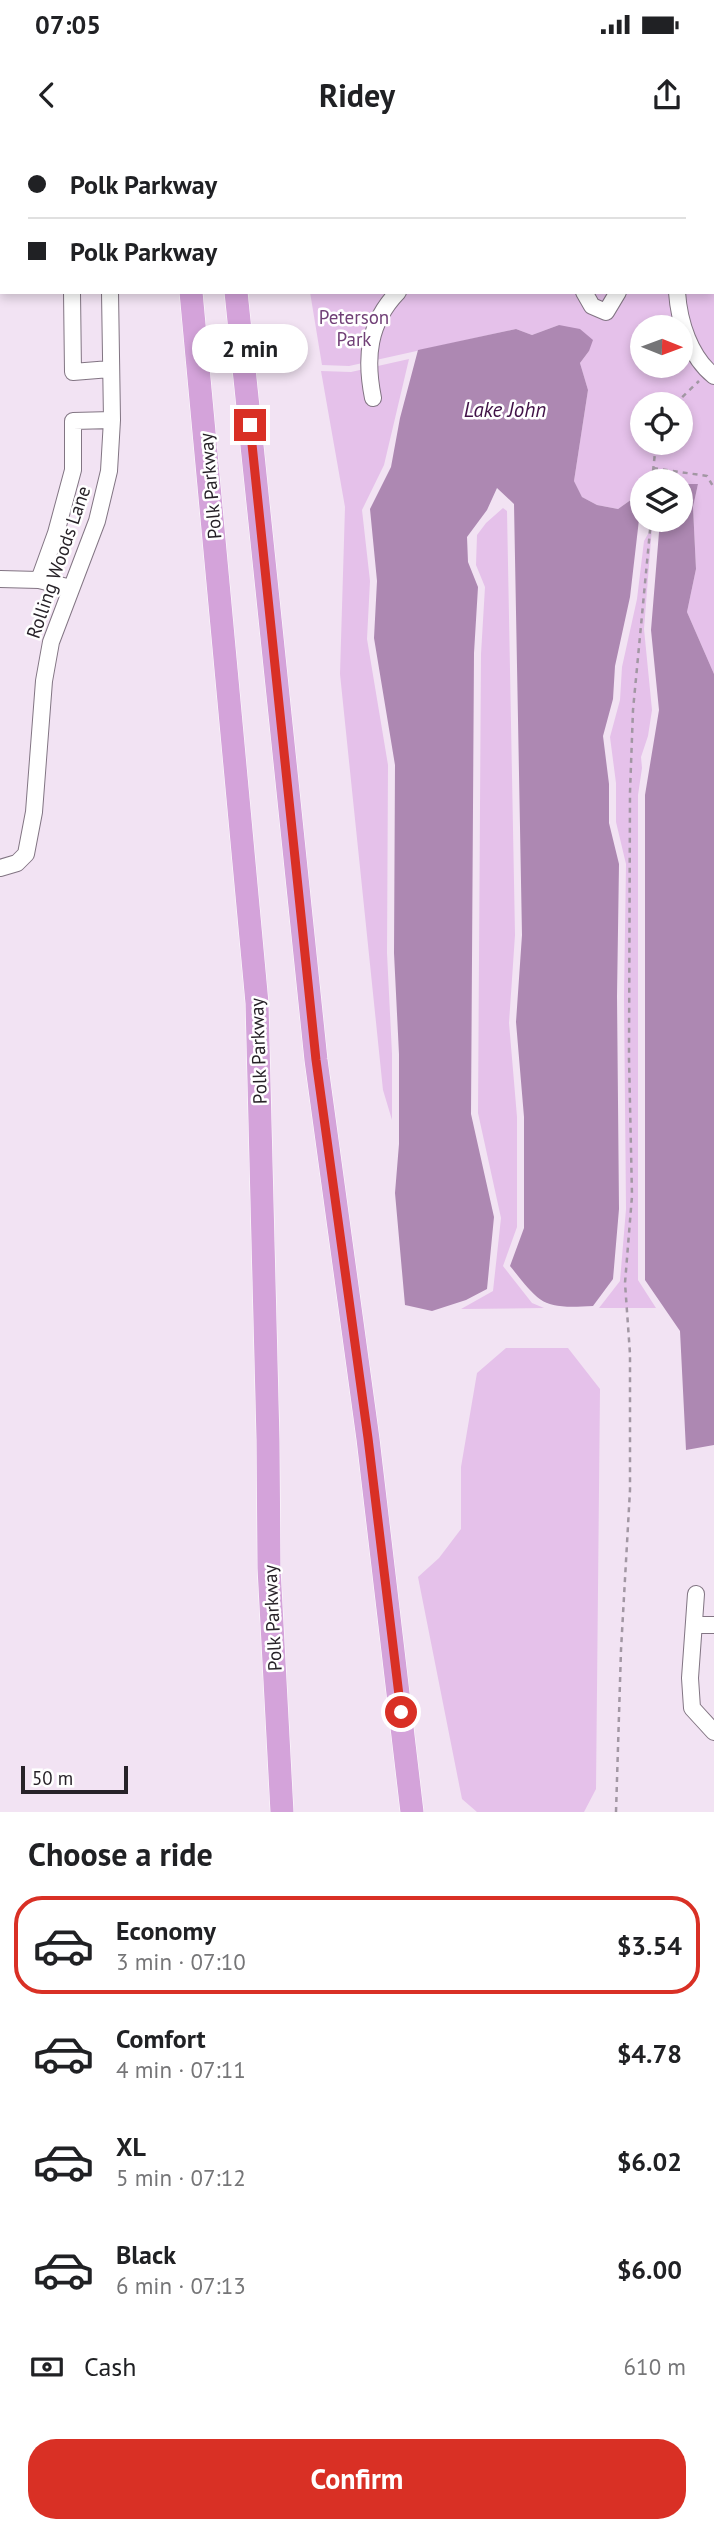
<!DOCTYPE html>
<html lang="en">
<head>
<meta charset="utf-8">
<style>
	:root { --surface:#fff; --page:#f6f6f6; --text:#202124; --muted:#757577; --line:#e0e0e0; --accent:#d93025 }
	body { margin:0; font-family:"PT Sans",sans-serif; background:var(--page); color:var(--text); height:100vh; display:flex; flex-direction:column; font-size:26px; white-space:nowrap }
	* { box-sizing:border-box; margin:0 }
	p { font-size:23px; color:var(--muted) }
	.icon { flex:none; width:38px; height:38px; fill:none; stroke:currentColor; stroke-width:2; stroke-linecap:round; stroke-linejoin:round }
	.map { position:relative; height:1672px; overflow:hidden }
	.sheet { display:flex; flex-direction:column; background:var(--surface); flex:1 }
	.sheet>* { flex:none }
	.guide { position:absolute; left:0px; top:0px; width:714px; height:154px; box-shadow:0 4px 10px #0003; display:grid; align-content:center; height:154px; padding:0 28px; background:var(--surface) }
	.needle { width:46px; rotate:91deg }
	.tools { position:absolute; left:630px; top:175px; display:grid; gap:14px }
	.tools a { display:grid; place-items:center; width:63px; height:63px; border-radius:50%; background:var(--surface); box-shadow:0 4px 10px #0003; font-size:35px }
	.scale { position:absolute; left:21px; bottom:18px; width:107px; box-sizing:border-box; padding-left:7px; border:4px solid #272228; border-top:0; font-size:19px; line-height:24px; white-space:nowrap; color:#272228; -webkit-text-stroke:5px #fff; paint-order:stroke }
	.end { position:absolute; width:32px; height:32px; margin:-16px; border:9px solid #d93025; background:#fff; box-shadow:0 0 0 4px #fff }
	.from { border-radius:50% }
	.bubble { position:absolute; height:49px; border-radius:24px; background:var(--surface); box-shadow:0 4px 10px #0003; font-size:23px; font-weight:800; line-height:49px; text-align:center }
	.guide b { display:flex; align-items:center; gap:24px; height:66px; font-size:26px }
	.guide b+b { border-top:2px solid var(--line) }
	.guide i { width:18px; height:18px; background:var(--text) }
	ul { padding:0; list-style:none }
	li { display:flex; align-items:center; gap:21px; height:98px; margin:0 14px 10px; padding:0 14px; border:4px solid transparent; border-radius:28px }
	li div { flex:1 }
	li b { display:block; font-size:26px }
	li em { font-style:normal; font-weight:800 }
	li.selected { border-color:var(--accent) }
	li>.icon { width:63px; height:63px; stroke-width:1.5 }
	h2 { padding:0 28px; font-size:32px; line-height:84px }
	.pay { display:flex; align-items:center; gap:18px; height:77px; padding:0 28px; font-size:26px }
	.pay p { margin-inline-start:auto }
	.cta { display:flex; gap:14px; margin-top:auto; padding:14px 28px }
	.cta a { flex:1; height:80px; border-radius:28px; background:var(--accent); color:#fff; font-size:28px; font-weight:800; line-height:80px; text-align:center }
	.status { display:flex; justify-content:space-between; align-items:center; height:49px; padding:0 35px; background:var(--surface); direction:ltr }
	.status svg { height:19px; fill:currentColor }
	header { display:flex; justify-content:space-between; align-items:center; height:91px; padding:0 28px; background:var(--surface); font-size:32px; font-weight:800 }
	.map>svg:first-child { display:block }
	.green { fill:#e5c1ea; fill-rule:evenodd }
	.water { fill:#ad88b2 }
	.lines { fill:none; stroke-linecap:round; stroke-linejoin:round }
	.minor-casing { stroke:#827583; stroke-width:18 }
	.highway-casing { stroke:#fff; stroke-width:24 }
	.path { stroke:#a297a3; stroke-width:2.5; stroke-dasharray:5 5; stroke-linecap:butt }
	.minor { stroke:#fff; stroke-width:16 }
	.highway { stroke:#d4a3da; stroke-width:23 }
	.route { stroke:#d93025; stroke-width:9 }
	.labels { text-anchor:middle; stroke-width:5; stroke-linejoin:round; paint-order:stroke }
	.park-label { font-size:19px; fill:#714077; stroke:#fff }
	.street-label { font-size:19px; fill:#272228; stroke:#fff }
	.water-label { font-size:21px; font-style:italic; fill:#411247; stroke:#fff }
</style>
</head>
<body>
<div class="status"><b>07:05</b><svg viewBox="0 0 49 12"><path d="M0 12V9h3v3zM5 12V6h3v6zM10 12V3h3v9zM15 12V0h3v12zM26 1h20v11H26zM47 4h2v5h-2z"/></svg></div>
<header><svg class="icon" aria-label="back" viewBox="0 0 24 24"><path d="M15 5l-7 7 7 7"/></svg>Ridey<svg class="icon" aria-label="share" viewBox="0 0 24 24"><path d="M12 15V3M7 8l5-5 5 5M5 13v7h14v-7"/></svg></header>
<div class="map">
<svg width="714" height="1672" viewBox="0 0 714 1672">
	<rect width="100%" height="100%" fill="#f2e3f3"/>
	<path class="green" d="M286,0H714V534L687,472L696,429L693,367L698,344H681V341H642V352L618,369L597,365L582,357L574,341L588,250L580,223L589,211L559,185L532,195L516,189L349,226L322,225L310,152H712V2ZM642,187H681V226H642ZM642,264H681V303H642Z
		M409,219L384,325L362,370L370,441L367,499L388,625L387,813L392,914V980L383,950L340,534L345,367L321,231L351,232Z
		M503,368L507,371L515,795L509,883L517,977V1087L503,1126L532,1163L544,1168L461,1169L493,1151L501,1078L478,973L481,514L485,447L476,425L477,395L486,383Z
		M652,387L644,489L652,570L648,596L641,617L642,628L638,655V1140L656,1168H599L620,1141L626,1069L624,856L626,724L616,682V643L610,597L620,560L622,527L637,459L644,401Z
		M506,1208H568L600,1249L596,1649L584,1672H477L462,1659L418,1437L439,1418L461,1389V1327L477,1233Z"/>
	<path class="water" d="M559,185L580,189L593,200L589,211L580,223L588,250L574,341L582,357L597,365L618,369L642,352V371H640L630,457L615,526L613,559L603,596L609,644V683L619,724L617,856L619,1069L613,1139L593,1166C541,1169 541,1164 510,1126L524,1088V977L516,882L522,795L514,364L497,348L487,370L467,397L468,422L478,447L474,513L471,974L494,1077L487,1149L466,1160L432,1171L405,1165L395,1053L399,1004V914L394,813L395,625L374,498L377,441L370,369L391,327L400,278L418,210L516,189L532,195Z
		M681,344H698L693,367L696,429L687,472L714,534V1305L686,1310L680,1191L645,1140V655L659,570L651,490L660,380H681Z"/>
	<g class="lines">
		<defs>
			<path id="minor" d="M69,0V2
				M107,0V2
				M678,2V0
				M72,152L73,232L110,229
				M584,152L592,166L606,172L618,152
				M677,152C679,182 690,217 714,236
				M373,258C365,218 368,183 398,152
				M0,439L39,440L71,448
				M39,440L56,393L73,330V281L112,280
				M0,728L17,723L26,714L34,672L44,541L51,502L97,381L109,331L112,280L110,152
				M696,1454L690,1538L692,1568L714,1592
				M695,1485H714"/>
			<path id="highway" d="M177,0V2
				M221,0V2
				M191,152L257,863L268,1300L269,1428L282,1672
				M236,152L316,920L368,1299L412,1672"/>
		</defs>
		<use href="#minor" class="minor-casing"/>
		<use href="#highway" class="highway-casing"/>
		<path class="path" d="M675,264L699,241
			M653,328L707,336L714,348
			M652,341L656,303
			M616,1672L621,1510L630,1350V1214L625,1143L632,1056L629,918L630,652L633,570L651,380"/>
		<use href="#minor" class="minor"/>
		<use href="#highway" class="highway"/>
	</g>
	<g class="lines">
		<path class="route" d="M250,285L316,920L368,1298L401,1572"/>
	</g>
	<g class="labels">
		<g class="park-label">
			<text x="354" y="184">Peterson<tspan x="354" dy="22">Park</tspan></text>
		</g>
		<g class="street-label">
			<text transform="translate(210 346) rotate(-95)" y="7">Polk Parkway</text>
			<text transform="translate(58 422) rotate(-71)" y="7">Rolling Woods Lane</text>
			<text transform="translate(258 911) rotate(-92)" y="7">Polk Parkway</text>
			<text transform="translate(272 1478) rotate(-93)" y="7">Polk Parkway</text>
		</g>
		<g class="water-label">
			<text x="505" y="277">Lake John</text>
		</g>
	</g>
</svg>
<div class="tools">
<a><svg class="needle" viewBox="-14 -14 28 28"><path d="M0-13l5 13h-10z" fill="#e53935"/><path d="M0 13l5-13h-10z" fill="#757577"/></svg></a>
<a><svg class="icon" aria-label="locate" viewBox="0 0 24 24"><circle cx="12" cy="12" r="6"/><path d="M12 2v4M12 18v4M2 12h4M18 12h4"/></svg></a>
<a><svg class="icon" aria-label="layers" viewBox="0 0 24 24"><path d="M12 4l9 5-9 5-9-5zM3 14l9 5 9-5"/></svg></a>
</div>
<div class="scale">50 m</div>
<i class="end from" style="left:401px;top:1572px"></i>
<i class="end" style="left:250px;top:285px"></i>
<div class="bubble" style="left:192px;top:184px;width:116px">2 min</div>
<div class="guide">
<b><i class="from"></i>Polk Parkway</b>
<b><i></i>Polk Parkway</b>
</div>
</div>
<section class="sheet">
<h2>Choose a ride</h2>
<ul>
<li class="selected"><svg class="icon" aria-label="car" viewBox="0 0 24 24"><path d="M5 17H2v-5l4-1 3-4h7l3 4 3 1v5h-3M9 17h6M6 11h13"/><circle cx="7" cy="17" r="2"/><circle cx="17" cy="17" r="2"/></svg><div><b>Economy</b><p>3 min · 07:10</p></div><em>$3.54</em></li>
<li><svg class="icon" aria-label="car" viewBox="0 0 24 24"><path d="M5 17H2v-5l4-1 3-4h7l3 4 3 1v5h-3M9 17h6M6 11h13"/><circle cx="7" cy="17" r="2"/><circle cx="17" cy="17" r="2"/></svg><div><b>Comfort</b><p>4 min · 07:11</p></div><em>$4.78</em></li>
<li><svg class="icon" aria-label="car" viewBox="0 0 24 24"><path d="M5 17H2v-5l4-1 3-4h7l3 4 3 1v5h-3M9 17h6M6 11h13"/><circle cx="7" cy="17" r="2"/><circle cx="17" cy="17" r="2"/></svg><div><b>XL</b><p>5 min · 07:12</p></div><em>$6.02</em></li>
<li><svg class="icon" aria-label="car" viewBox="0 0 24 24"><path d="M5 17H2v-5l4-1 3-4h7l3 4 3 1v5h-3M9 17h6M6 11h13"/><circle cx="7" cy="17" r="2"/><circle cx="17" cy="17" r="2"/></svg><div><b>Black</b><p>6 min · 07:13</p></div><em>$6.00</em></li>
</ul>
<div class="pay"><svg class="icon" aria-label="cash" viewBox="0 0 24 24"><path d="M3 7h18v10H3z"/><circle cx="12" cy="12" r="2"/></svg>Cash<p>610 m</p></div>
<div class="cta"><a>Confirm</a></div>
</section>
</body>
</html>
